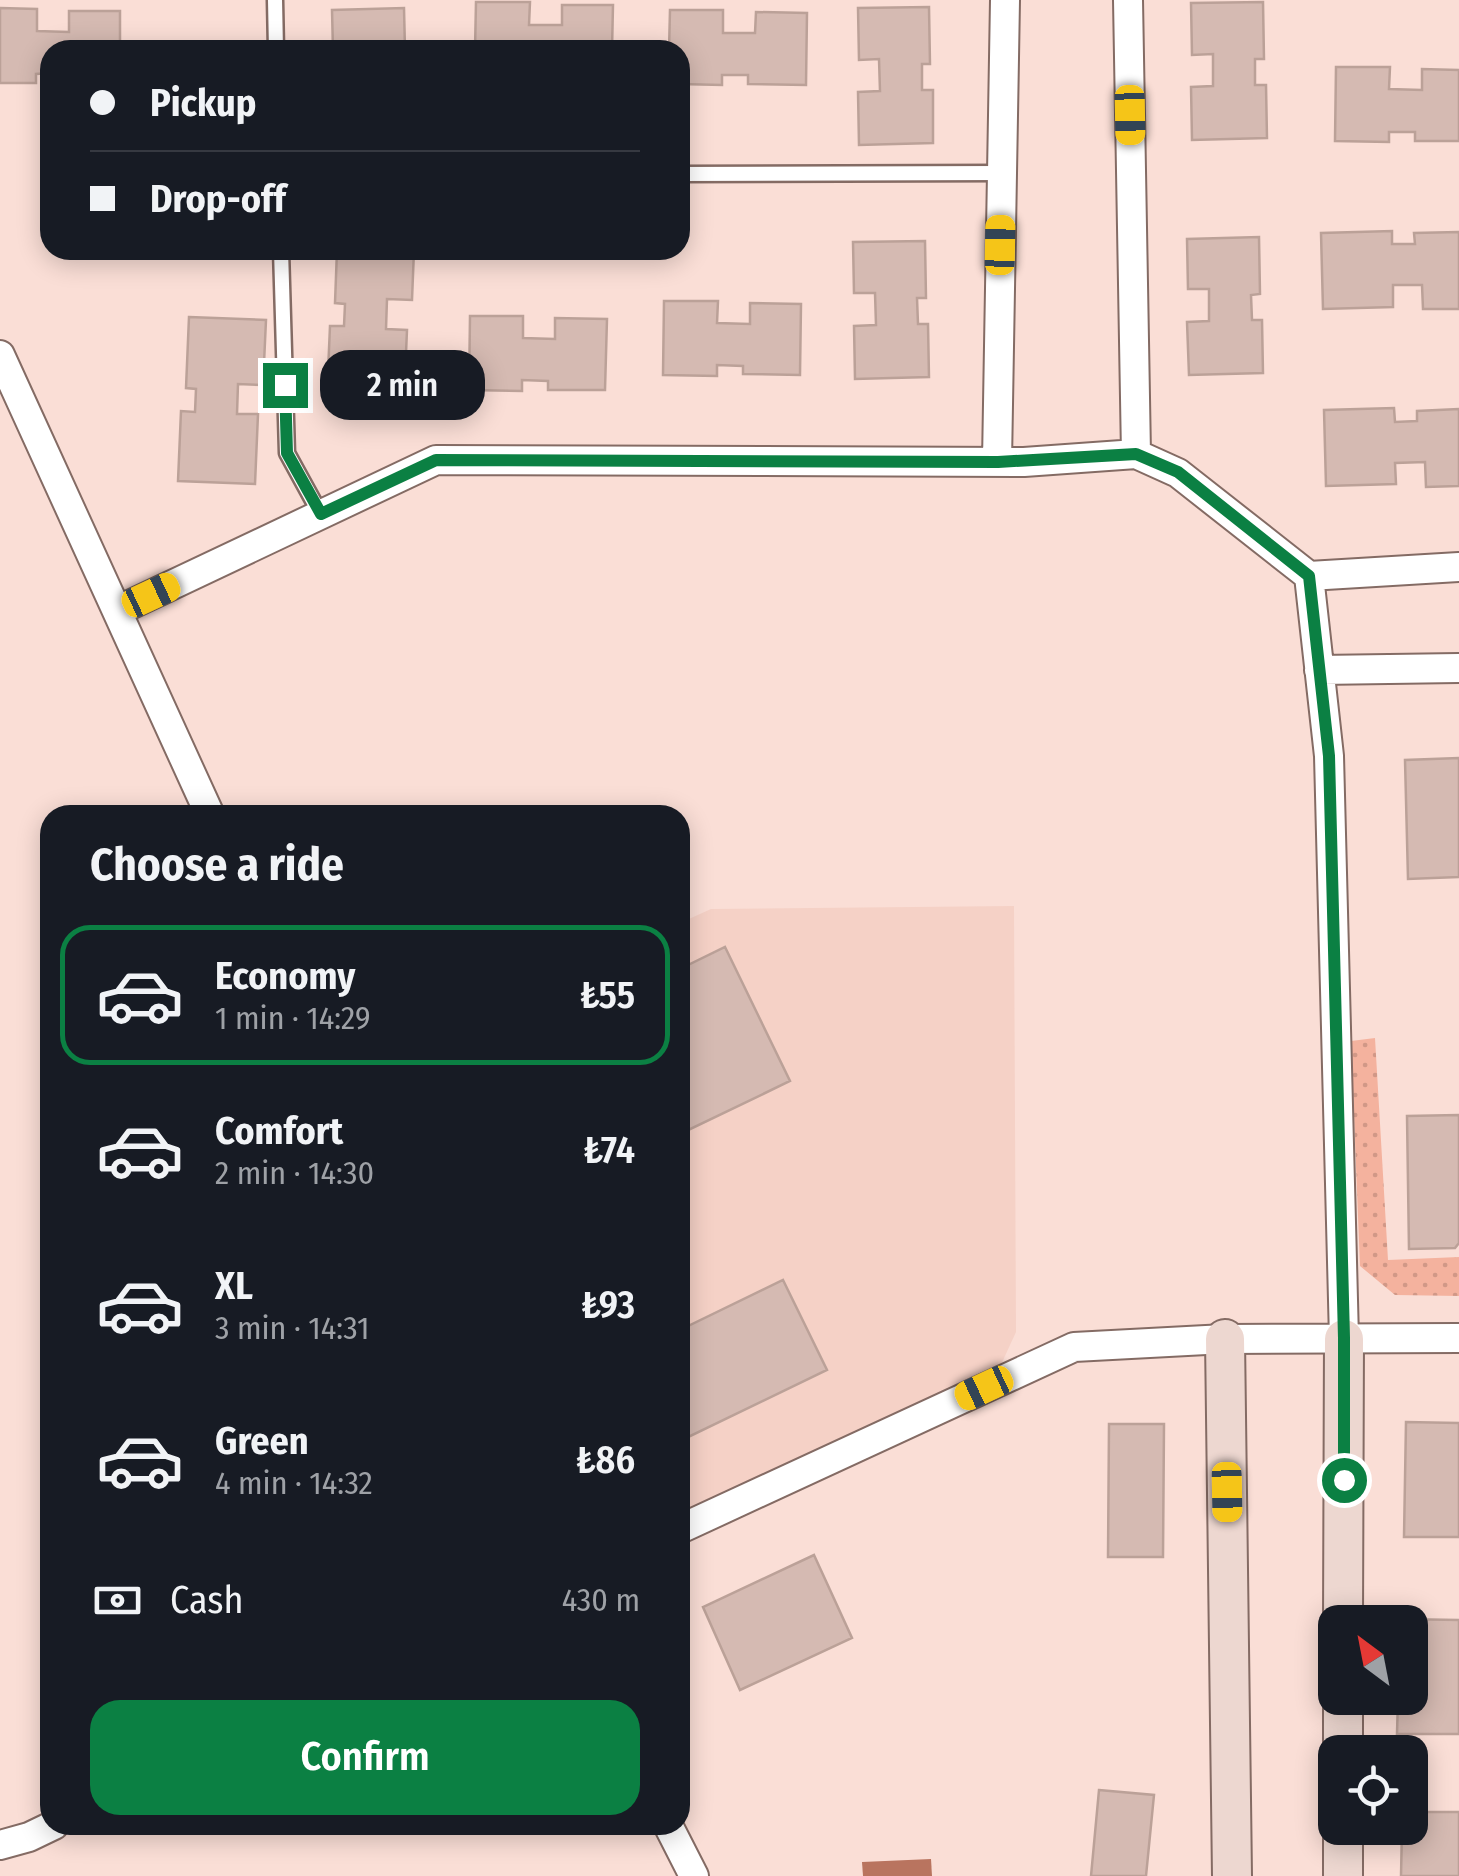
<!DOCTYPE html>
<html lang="en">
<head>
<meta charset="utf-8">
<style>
	:root { --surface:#171b24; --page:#20242c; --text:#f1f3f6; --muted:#9ea1a6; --line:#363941; --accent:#0b8043 }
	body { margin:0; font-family:"Fira Sans Condensed",sans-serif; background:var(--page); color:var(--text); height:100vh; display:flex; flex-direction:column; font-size:38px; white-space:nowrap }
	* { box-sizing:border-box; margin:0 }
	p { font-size:32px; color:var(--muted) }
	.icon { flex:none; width:55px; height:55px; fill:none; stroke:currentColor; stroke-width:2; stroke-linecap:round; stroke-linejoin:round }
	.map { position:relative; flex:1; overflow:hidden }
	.sheet { position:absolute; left:40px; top:805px; width:650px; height:1030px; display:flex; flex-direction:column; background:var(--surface); border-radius:30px; box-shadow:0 5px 25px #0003 }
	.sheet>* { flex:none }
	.guide { position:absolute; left:40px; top:40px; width:650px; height:220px; border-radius:30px; box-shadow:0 5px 25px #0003; display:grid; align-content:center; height:220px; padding:0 50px; background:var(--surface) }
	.needle { width:65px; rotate:328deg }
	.controls { position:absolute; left:1318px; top:1605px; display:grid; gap:20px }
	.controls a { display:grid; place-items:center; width:110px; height:110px; border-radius:20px; background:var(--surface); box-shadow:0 5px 25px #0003; font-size:50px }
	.end { position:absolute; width:45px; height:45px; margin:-22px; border:12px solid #0b8043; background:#fff; box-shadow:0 0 0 5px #fff }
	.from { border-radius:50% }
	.bubble { position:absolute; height:70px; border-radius:30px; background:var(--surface); box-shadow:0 5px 25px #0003; font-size:32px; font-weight:600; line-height:70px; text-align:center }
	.car { position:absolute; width:30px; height:60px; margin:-30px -15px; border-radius:12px; box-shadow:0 0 8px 2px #0007; background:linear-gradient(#f5c518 24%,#345 0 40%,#f5c518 0 76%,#345 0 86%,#f5c518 0) }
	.guide b { display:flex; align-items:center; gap:35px; height:95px; font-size:38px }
	.guide b+b { border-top:2px solid var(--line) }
	.guide i { width:25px; height:25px; background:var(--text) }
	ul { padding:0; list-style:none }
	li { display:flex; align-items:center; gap:30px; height:140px; margin:0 20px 15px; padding:0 30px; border:5px solid transparent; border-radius:30px }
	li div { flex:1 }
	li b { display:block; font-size:38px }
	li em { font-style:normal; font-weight:600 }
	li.active { border-color:var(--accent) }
	li>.icon { width:90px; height:90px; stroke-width:1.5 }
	h2 { padding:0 50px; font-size:45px; line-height:120px }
	.pay { display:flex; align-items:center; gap:25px; height:110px; padding:0 50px; font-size:38px }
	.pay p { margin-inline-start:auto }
	.action { display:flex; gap:20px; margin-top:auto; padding:20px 50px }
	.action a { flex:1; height:115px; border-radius:30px; background:var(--accent); color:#fff; font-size:40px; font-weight:600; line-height:115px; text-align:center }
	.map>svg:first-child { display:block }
	.built { fill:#f5d1c6 }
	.grass { fill:url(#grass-dots) }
	.water { fill:#b9745f }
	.building { fill:#d5bab2; stroke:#bba198; stroke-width:2.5 }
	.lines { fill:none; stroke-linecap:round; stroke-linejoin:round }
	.lane-casing { stroke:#846b64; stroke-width:19 }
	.street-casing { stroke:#846b64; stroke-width:32 }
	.secondary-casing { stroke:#846b64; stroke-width:42 }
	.lane { stroke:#fff; stroke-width:14 }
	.street { stroke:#fff; stroke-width:28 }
	.secondary { stroke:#edd7d0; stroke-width:38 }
	.route { stroke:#0b8043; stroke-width:12 }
</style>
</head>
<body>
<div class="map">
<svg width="1459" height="1876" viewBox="0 0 1459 1876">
	<defs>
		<pattern id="grass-dots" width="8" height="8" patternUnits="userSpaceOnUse" patternTransform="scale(2.5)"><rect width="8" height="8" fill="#f4b29e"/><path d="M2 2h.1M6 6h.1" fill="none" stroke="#d19887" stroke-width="1.8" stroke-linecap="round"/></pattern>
	</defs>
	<rect width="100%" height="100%" fill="#faded6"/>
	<path class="built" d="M1014,906L1016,1332L999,1369L680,1516V923L711,909Z"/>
	<path class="grass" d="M1375,1038L1388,1260L1459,1257V1296L1395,1295L1360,1266L1351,1041Z"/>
	<path class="water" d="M931,1859L932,1876H863L862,1862Z"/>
	<path class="building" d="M476,2H530L529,25H562V5H613L612,50H475Z
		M1263,2L1264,59H1255V85H1266L1267,138L1192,140L1191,87L1213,86V54L1192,55L1191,3Z
		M929,7L930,64H922V90H933V143L859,145L858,92L880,91L879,59L859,60L858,8Z
		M0,8L37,9V31L69,32V11H120V50H50V73L36,74V83H0Z
		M404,8L405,50H333L332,10Z
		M670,10H723V33H755L756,12L807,13L806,85L748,84V75H722V85L680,84V50H669Z
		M1336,67H1390L1389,89L1422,90V69L1459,70V141H1415V132H1389V142L1335,141Z
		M1392,231V244H1415L1414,233L1459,232V309H1423L1422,285H1393V307L1323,309L1321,233Z
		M1259,237L1260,294L1251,295L1252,320H1262L1263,373L1189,375L1187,322L1209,321V289H1188L1187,239Z
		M925,241L926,298H917L918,324H928L929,377L855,379L854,326L876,325L875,293H854L853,242Z
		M337,250H414L412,300L387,299L386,329L407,330L404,399L327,396L330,326H344L345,304L335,303Z
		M664,301H718L717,323L750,324V303L801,304L800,375L743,374V366L717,365V376L663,375Z
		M470,316H523V338L555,339V318L607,319L605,390H548V381L522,380V391L469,390Z
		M189,317L266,320L263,385L238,384L237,414H258L255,484L178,481L181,411L195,412L196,389L186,388Z
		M1394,408L1395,422L1417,421V411L1459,409V486L1426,487L1425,462L1395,463L1396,484L1326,486L1324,410Z
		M1459,758V877L1408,879L1405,760Z
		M725,947L790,1081L680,1134V969Z
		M1459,1115V1243L1455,1248L1409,1249L1407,1116Z
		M783,1280L827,1370L680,1441V1330Z
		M1406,1422L1459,1423V1537H1404Z
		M1109,1424H1164L1163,1557H1108Z
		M814,1555L852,1638L740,1690L703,1607Z
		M1399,1619L1459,1620V1734H1397L1398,1698H1410V1622H1399Z
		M1099,1790L1154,1795L1146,1876H1091Z
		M1410,1812H1459V1876H1401L1402,1828H1410Z"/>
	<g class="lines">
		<defs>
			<path id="lane" d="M275,0L276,50
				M680,174L1002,173
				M281,250L287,453L321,515"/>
			<path id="street" d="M1128,0L1136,454
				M0,355L210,815
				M997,462L1005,0
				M1309,576L1329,756L1344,1339
				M117,611L436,460L1024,462L1136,454L1178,473L1309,576L1459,567
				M1319,670L1459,668
				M680,1529L1074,1347L1225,1339L1459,1338
				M668,1825L694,1876
				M0,1845L29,1837L54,1825"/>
			<path id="secondary" d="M1225,1339L1232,1876
				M1343,1622L1344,1339
				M1343,1752V1698
				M1343,1876V1828"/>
		</defs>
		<use href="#lane" class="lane-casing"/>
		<use href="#street" class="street-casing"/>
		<use href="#secondary" class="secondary-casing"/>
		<use href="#lane" class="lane"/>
		<use href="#street" class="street"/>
		<use href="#secondary" class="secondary"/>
	</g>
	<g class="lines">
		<path class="route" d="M285,385L287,453L321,514L436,460L998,462L1136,454L1178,472L1309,576L1329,756L1344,1338V1480"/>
	</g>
</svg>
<div class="controls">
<a><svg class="needle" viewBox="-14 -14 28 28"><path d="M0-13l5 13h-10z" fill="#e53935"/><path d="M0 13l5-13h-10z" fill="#9ea1a6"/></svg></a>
<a><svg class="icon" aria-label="locate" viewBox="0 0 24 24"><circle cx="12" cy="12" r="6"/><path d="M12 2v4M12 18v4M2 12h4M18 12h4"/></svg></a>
</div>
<i class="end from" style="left:1344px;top:1480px"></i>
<i class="end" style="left:285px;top:385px"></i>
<div class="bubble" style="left:320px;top:350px;width:165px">2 min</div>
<i class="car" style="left:1130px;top:115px;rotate:179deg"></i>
<i class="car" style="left:1000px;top:245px;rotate:1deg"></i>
<i class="car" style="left:151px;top:595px;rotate:65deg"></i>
<i class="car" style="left:984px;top:1388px;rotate:245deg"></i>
<i class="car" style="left:1227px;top:1492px;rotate:179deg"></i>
<div class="guide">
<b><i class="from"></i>Pickup</b>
<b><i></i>Drop-off</b>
</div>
<section class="sheet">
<h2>Choose a ride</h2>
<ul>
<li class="active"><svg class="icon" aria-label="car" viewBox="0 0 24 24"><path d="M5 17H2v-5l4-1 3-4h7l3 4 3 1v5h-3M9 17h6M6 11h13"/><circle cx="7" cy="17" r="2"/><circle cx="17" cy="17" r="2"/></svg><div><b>Economy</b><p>1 min · 14:29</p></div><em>₺55</em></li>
<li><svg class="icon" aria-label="car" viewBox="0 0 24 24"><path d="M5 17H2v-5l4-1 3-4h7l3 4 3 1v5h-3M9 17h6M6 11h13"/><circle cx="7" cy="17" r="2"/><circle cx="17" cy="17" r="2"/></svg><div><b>Comfort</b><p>2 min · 14:30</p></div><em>₺74</em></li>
<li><svg class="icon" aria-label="car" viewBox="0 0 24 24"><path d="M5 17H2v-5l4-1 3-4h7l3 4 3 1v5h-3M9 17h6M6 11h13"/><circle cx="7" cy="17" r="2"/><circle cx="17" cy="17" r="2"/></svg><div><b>XL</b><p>3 min · 14:31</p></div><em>₺93</em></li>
<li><svg class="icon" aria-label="car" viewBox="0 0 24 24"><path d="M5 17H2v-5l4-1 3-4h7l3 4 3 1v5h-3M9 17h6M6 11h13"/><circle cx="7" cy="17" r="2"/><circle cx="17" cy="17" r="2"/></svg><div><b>Green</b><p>4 min · 14:32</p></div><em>₺86</em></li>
</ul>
<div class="pay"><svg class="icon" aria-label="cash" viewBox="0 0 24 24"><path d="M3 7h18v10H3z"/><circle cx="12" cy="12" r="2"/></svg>Cash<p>430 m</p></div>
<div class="action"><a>Confirm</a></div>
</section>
</div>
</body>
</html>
